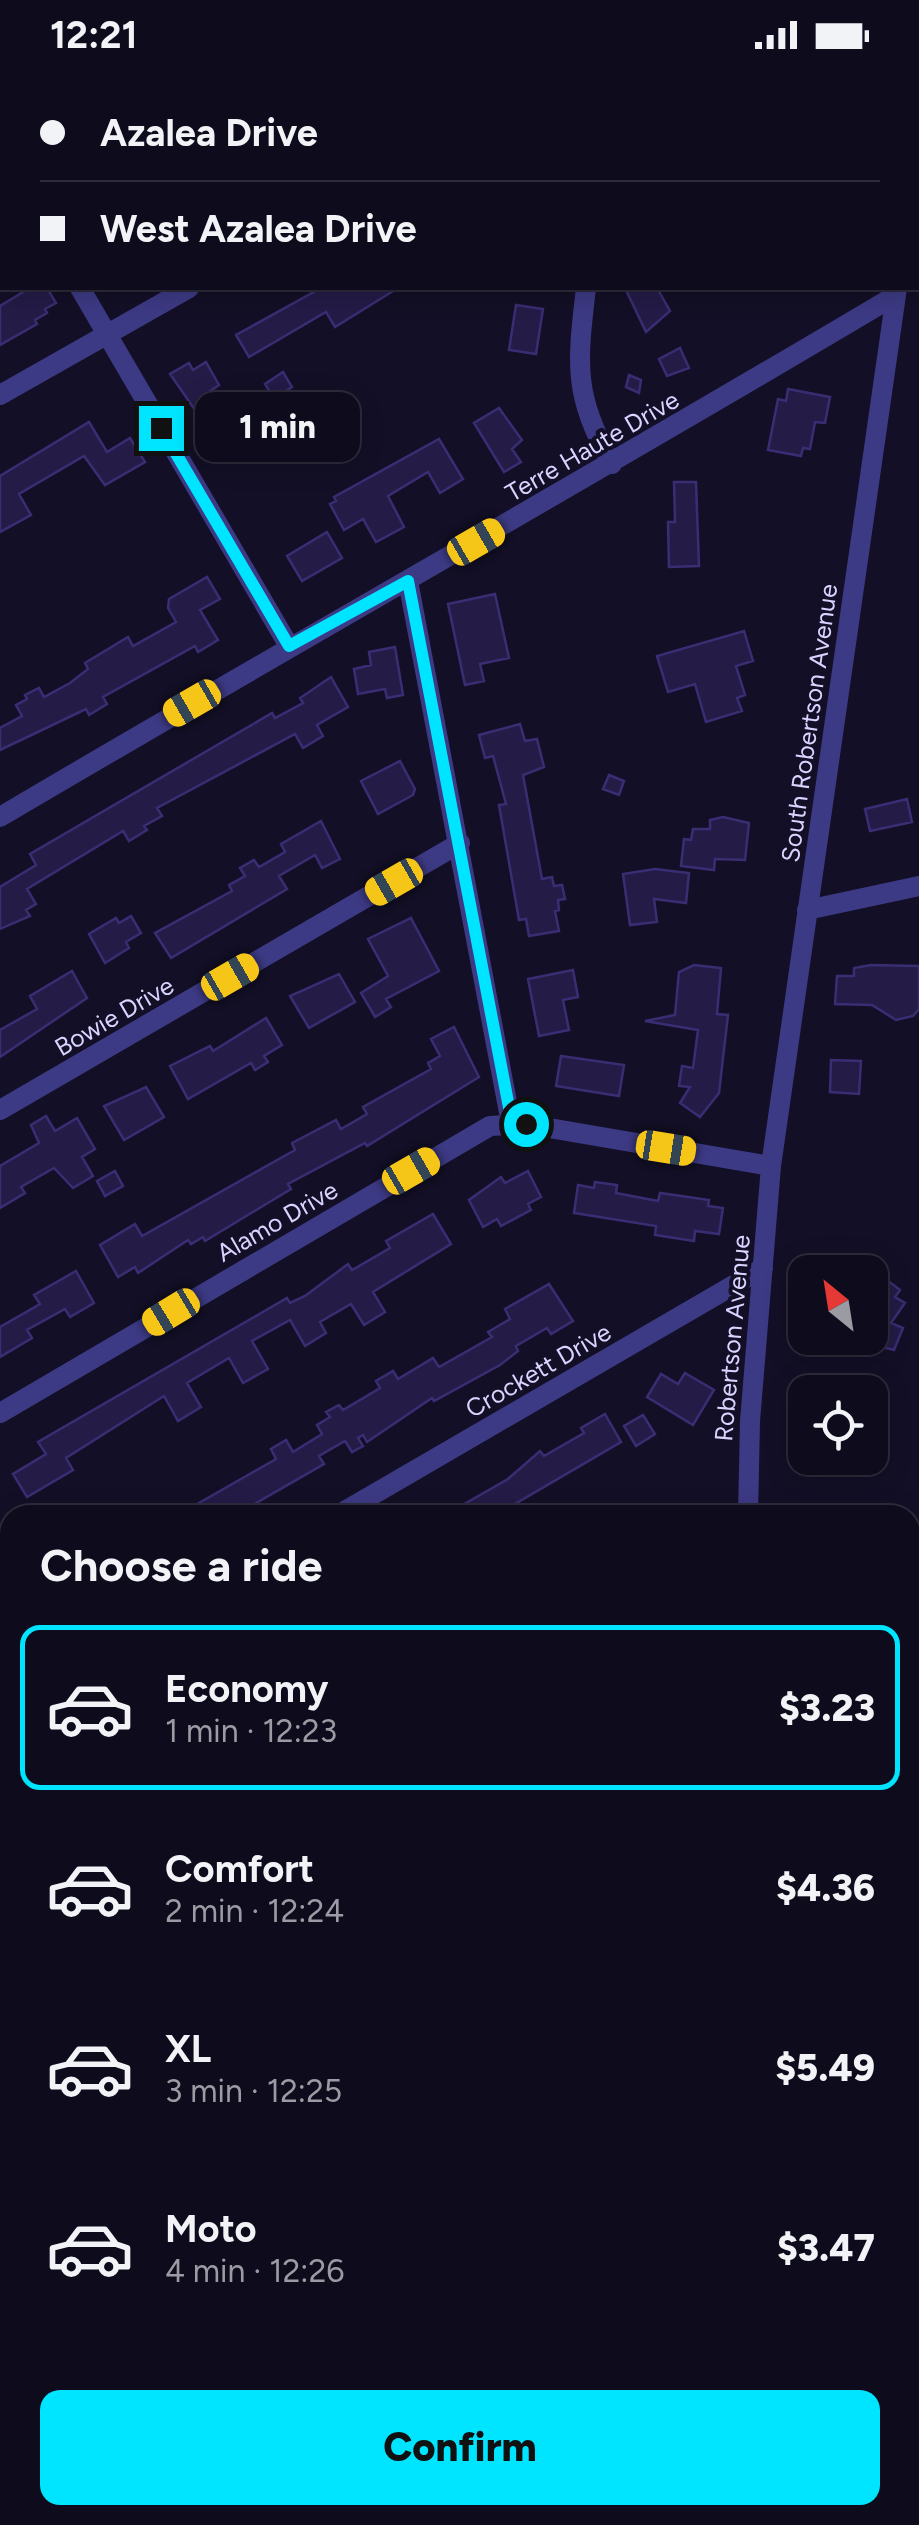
<!DOCTYPE html>
<html lang="en">
<head>
<meta charset="utf-8">
<style>
	:root { --surface:#0e0b1c; --page:#1c1929; --text:#f1f3f6; --muted:#9b9ba3; --line:#2e2b3b; --accent:#00e5ff }
	body { margin:0; font-family:Figtree,sans-serif; background:var(--page); color:var(--text); height:100vh; display:flex; flex-direction:column; font-size:38px; white-space:nowrap }
	* { box-sizing:border-box; margin:0 }
	p { font-size:32px; color:var(--muted) }
	.icon { flex:none; width:55px; height:55px; fill:none; stroke:currentColor; stroke-width:2; stroke-linecap:round; stroke-linejoin:round }
	.map { position:relative; flex:1; overflow:hidden }
	.drawer { position:absolute; left:0px; top:1435px; width:920px; height:1020px; display:flex; flex-direction:column; background:var(--surface); border-radius:30px 30px 0 0; box-shadow:0 5px 25px #0003,0 0 0 2px var(--line) }
	.drawer>* { flex:none }
	.banner { position:absolute; left:0px; top:0px; width:920px; height:220px; box-shadow:0 5px 25px #0003,0 0 0 2px var(--line); display:grid; align-content:center; height:220px; padding:0 40px; background:var(--surface) }
	.needle { width:65px; rotate:330deg }
	.buttons { position:absolute; left:788px; top:1185px; display:grid; gap:20px }
	.buttons a { display:grid; place-items:center; width:100px; height:100px; border-radius:20px; background:var(--surface); box-shadow:0 5px 25px #0003,0 0 0 2px var(--line); font-size:50px }
	.end { position:absolute; width:45px; height:45px; margin:-22px; border:12px solid #00e5ff; background:#111; box-shadow:0 0 0 5px #111 }
	.from { border-radius:50% }
	.bubble { position:absolute; height:70px; border-radius:20px; background:var(--surface); box-shadow:0 5px 25px #0003,0 0 0 2px var(--line); font-size:32px; font-weight:800; line-height:70px; text-align:center }
	.car { position:absolute; width:30px; height:60px; margin:-30px -15px; border-radius:12px; box-shadow:0 0 8px 2px #0007; background:linear-gradient(#f5c518 24%,#345 0 40%,#f5c518 0 76%,#345 0 86%,#f5c518 0) }
	.banner b { display:flex; align-items:center; gap:35px; height:95px; font-size:38px }
	.banner b+b { border-top:2px solid var(--line) }
	.banner i { width:25px; height:25px; background:var(--text) }
	ul { padding:0; list-style:none }
	li { display:flex; align-items:center; gap:30px; height:165px; margin:0 20px 15px; padding:0 20px; border:5px solid transparent; border-radius:20px }
	li div { flex:1 }
	li b { display:block; font-size:38px }
	li em { font-style:normal; font-weight:800 }
	li.current { border-color:var(--accent) }
	li>.icon { width:90px; height:90px; stroke-width:1.5 }
	h2 { padding:0 40px; font-size:45px; line-height:120px }
	.cta { display:flex; gap:20px; margin-top:auto; padding:20px 40px }
	.cta a { flex:1; height:115px; border-radius:20px; background:var(--accent); color:#111; font-size:40px; font-weight:800; line-height:115px; text-align:center }
	.status { display:flex; justify-content:space-between; align-items:center; height:70px; padding:0 50px; background:var(--surface); direction:ltr }
	.status svg { height:28px; fill:currentColor }
	.map>svg:first-child { display:block }
	.building { fill:#241b47; stroke:#3b2d73; stroke-width:2.5 }
	.lines { fill:none; stroke-linecap:round; stroke-linejoin:round }
	.minor { stroke:#3d3a85; stroke-width:20 }
	.route { stroke:#00e5ff; stroke-width:12 }
	.labels { text-anchor:middle; stroke-width:8; stroke-linejoin:round; paint-order:stroke }
	.street-label { font-size:25px; fill:#d9d4ff; stroke:#130f26 }
</style>
</head>
<body>
<div class="status"><b>12:21</b><svg viewBox="0 0 49 12"><path d="M0 12V9h3v3zM5 12V6h3v6zM10 12V3h3v9zM15 12V0h3v12zM26 1h20v11H26zM47 4h2v5h-2z"/></svg></div>
<div class="map">
<svg width="919" height="2455" viewBox="0 0 919 2455">
	<rect width="100%" height="100%" fill="#130f26"/>
	<path class="building" d="M21,218H47L56,233L45,239L47,243L35,250L37,254L0,275V236L23,222Z
		M321,218H398L335,257L326,242L249,287L236,265Z
		M625,218H657L670,241L646,262Z
		M516,235L543,239L536,284L509,280Z
		M680,278L689,298L667,306L659,289Z
		M206,292L219,315L210,321L222,342L204,353L170,304L189,293L193,300Z
		M283,302L292,317L274,329L265,314Z
		M629,305L641,310L639,323L626,317Z
		M788,319L830,327L825,353L815,352L810,379L803,378L801,386L768,380L778,329L786,331Z
		M499,338L522,370L512,379L521,392L504,402L474,353Z
		M89,352L107,382L130,368L145,392L105,415L84,386L19,424L31,445L0,462V406Z
		M439,369L463,409L440,423L428,402L388,426L404,457L376,472L363,449L344,460L330,434L336,431L334,427Z
		M674,412H696L699,496L669,497L668,452H675Z
		M327,462L342,488L302,511L287,486Z
		M207,507L220,529L200,540L218,570L198,582L195,576L103,627L107,634L89,645L86,639L0,680V658L22,646L16,635L27,629L25,625L39,618L44,627L70,613L88,599L85,593L128,567L133,576L176,552L168,538L169,529Z
		M495,524L509,588L480,594L484,611L465,615L448,534Z
		M744,561L753,591L736,596L745,625L737,628L742,641L706,652L695,614L668,622L657,586Z
		M395,577L403,625L387,628L385,619L358,624L354,599L371,595L369,582Z
		M331,607L348,637L317,655L323,666L303,678L295,664L157,738L162,746L144,756L147,760L129,771L123,761L27,819L36,834L26,840L30,846L0,859V817L36,795L30,784L272,643L275,648L303,633L300,628Z
		M520,654L525,671L537,669L544,697L523,705L542,809L552,807L554,816L562,815L565,829L558,830L559,840L555,841L559,861L529,866L526,849L519,850L499,735L506,734L493,686L485,688L479,665Z
		M400,691L415,719L413,725L378,744L361,711Z
		M609,705L624,711L619,725L603,719Z
		M907,729L912,752L870,761L865,739Z
		M723,747L749,753L745,790L715,789L714,800L681,796L684,769L691,770L693,759H710V750Z
		M321,751L340,789L322,798L315,785L279,806L287,819L171,888L155,863L232,821L229,815L245,806L240,798L254,790L259,797L285,782L281,774Z
		M655,799L689,803L686,833L654,829L657,852L630,855L623,804Z
		M131,846L141,863L126,872L129,878L105,893L89,864L116,848L119,853Z
		M411,848L439,901L386,929L391,937L375,947L361,923L388,906L368,869Z
		M694,895L721,898L717,944L728,945L719,1023L700,1047L680,1033L690,1017L679,1016L682,996L693,998L698,960L645,951L675,945L679,902Z
		M871,895L919,896V939L913,946L896,950L872,935L835,934L837,906H854V898Z
		M573,900L578,927L563,930L569,960L539,966L528,909Z
		M72,901L87,928L0,987V960L37,939L30,926Z
		M339,904L355,932L309,958L290,926Z
		M266,948L282,975L264,986L268,992L255,1000L251,993L188,1029L170,996L210,976L213,981Z
		M454,957L479,1007L367,1076L365,1073L288,1114L291,1119L205,1171L203,1167L191,1174L188,1170L138,1203L135,1197L118,1207L100,1175L135,1154L142,1166L295,1080L292,1073L336,1050L341,1059L367,1044L363,1037L431,999L428,993L440,986L431,969Z
		M561,986L624,995L619,1026L556,1016Z
		M831,990L861,991L859,1024L830,1022Z
		M146,1017L164,1047L124,1070L104,1036Z
		M46,1046L55,1061L77,1048L95,1079L82,1087L93,1106L73,1118L54,1098L21,1117L25,1123L0,1138V1096L39,1073L31,1055Z
		M115,1101L123,1116L105,1126L97,1111Z
		M528,1101L541,1127L528,1134L531,1140L501,1156L497,1149L483,1157L469,1130L501,1107L505,1113Z
		M595,1112L617,1115L616,1123L658,1131L660,1123L709,1130L708,1136L723,1138L719,1164L695,1161L694,1171L655,1165L656,1156L574,1143L578,1115L594,1118Z
		M433,1144L451,1174L373,1222L385,1242L364,1255L351,1234L320,1252L326,1263L305,1276L290,1250L252,1271L268,1299L243,1313L229,1288L187,1313L201,1337L178,1351L164,1326L66,1388L73,1400L27,1427L13,1404L46,1384L38,1372L287,1228L290,1233L305,1226L348,1194L352,1200L390,1178L386,1171Z
		M76,1201L94,1233L70,1247L65,1239L27,1260L32,1268L0,1287V1257L40,1234L34,1225Z
		M878,1203L900,1220L895,1227L905,1233L891,1253L903,1258L894,1280L870,1274V1215Z
		M549,1214L573,1251L551,1264L547,1258L516,1276L518,1281L500,1295L434,1331L432,1328L367,1372L363,1365L358,1368L363,1376L352,1382L345,1371L319,1386L324,1394L244,1440L247,1445H178L276,1389L271,1379L286,1370L293,1382L322,1364L317,1355L330,1347L326,1342L339,1335L343,1340L380,1318L376,1311L393,1301L398,1309L433,1288L439,1297L492,1267L488,1262L510,1249L505,1239Z
		M685,1303L714,1320L693,1355L647,1327L661,1304L678,1314Z
		M605,1344L621,1372L496,1445H445L508,1409L540,1381L544,1386L584,1363L581,1358Z
		M643,1345L655,1364L636,1376L624,1356Z"/>
	<g class="lines">
		<path class="minor" d="M60,2L64,0
			M570,2L574,0
			M918,34L919,21
			M0,37L2,36
			M0,74L2,78
			M80,218L289,576
			M586,218C577,295 573,324 612,394
			M0,325L189,218
			M408,511L511,1053
			M0,747C298,571 599,402 896,225
			M807,840L919,816
			M0,1040L460,773
			M0,1343L490,1056L526,1054L771,1096
			M338,1445L763,1198
			M748,1445L750,1351L771,1096L897,218
			M0,1636L10,1662
			M910,1750L919,1758
			M0,1964L10,1958
			M910,2080L919,2075
			M224,2445L225,2455
			M356,2455L370,2445
			M896,2455L919,2440"/>
	</g>
	<g class="lines">
		<path class="route" d="M161,358L289,576L408,511L512,1053L526,1054"/>
	</g>
	<g class="labels">
		<g class="street-label">
			<text transform="translate(592 376) rotate(-30)" y="9">Terre Haute Drive</text>
			<text transform="translate(809 653) rotate(-82)" y="9">South Robertson Avenue</text>
			<text transform="translate(114 946) rotate(-30)" y="9">Bowie Drive</text>
			<text transform="translate(277 1151) rotate(-30)" y="9">Alamo Drive</text>
			<text transform="translate(732 1268) rotate(-85)" y="9">Robertson Avenue</text>
			<text transform="translate(538 1300) rotate(-30)" y="9">Crockett Drive</text>
		</g>
	</g>
</svg>
<div class="buttons">
<a><svg class="needle" viewBox="-14 -14 28 28"><path d="M0-13l5 13h-10z" fill="#e53935"/><path d="M0 13l5-13h-10z" fill="#9b9ba3"/></svg></a>
<a><svg class="icon" aria-label="locate" viewBox="0 0 24 24"><circle cx="12" cy="12" r="6"/><path d="M12 2v4M12 18v4M2 12h4M18 12h4"/></svg></a>
</div>
<i class="end from" style="left:526px;top:1054px"></i>
<i class="end" style="left:161px;top:358px"></i>
<div class="bubble" style="left:195px;top:322px;width:165px">1 min</div>
<i class="car" style="left:476px;top:472px;rotate:60deg"></i>
<i class="car" style="left:192px;top:633px;rotate:240deg"></i>
<i class="car" style="left:394px;top:812px;rotate:240deg"></i>
<i class="car" style="left:230px;top:907px;rotate:60deg"></i>
<i class="car" style="left:666px;top:1078px;rotate:99deg"></i>
<i class="car" style="left:411px;top:1101px;rotate:60deg"></i>
<i class="car" style="left:171px;top:1242px;rotate:239deg"></i>
<div class="banner">
<b><i class="from"></i>Azalea Drive</b>
<b><i></i>West Azalea Drive</b>
</div>
<section class="drawer">
<h2>Choose a ride</h2>
<ul>
<li class="current"><svg class="icon" aria-label="car" viewBox="0 0 24 24"><path d="M5 17H2v-5l4-1 3-4h7l3 4 3 1v5h-3M9 17h6M6 11h13"/><circle cx="7" cy="17" r="2"/><circle cx="17" cy="17" r="2"/></svg><div><b>Economy</b><p>1 min · 12:23</p></div><em>$3.23</em></li>
<li><svg class="icon" aria-label="car" viewBox="0 0 24 24"><path d="M5 17H2v-5l4-1 3-4h7l3 4 3 1v5h-3M9 17h6M6 11h13"/><circle cx="7" cy="17" r="2"/><circle cx="17" cy="17" r="2"/></svg><div><b>Comfort</b><p>2 min · 12:24</p></div><em>$4.36</em></li>
<li><svg class="icon" aria-label="car" viewBox="0 0 24 24"><path d="M5 17H2v-5l4-1 3-4h7l3 4 3 1v5h-3M9 17h6M6 11h13"/><circle cx="7" cy="17" r="2"/><circle cx="17" cy="17" r="2"/></svg><div><b>XL</b><p>3 min · 12:25</p></div><em>$5.49</em></li>
<li><svg class="icon" aria-label="car" viewBox="0 0 24 24"><path d="M5 17H2v-5l4-1 3-4h7l3 4 3 1v5h-3M9 17h6M6 11h13"/><circle cx="7" cy="17" r="2"/><circle cx="17" cy="17" r="2"/></svg><div><b>Moto</b><p>4 min · 12:26</p></div><em>$3.47</em></li>
</ul>
<div class="cta"><a>Confirm</a></div>
</section>
</div>
</body>
</html>
